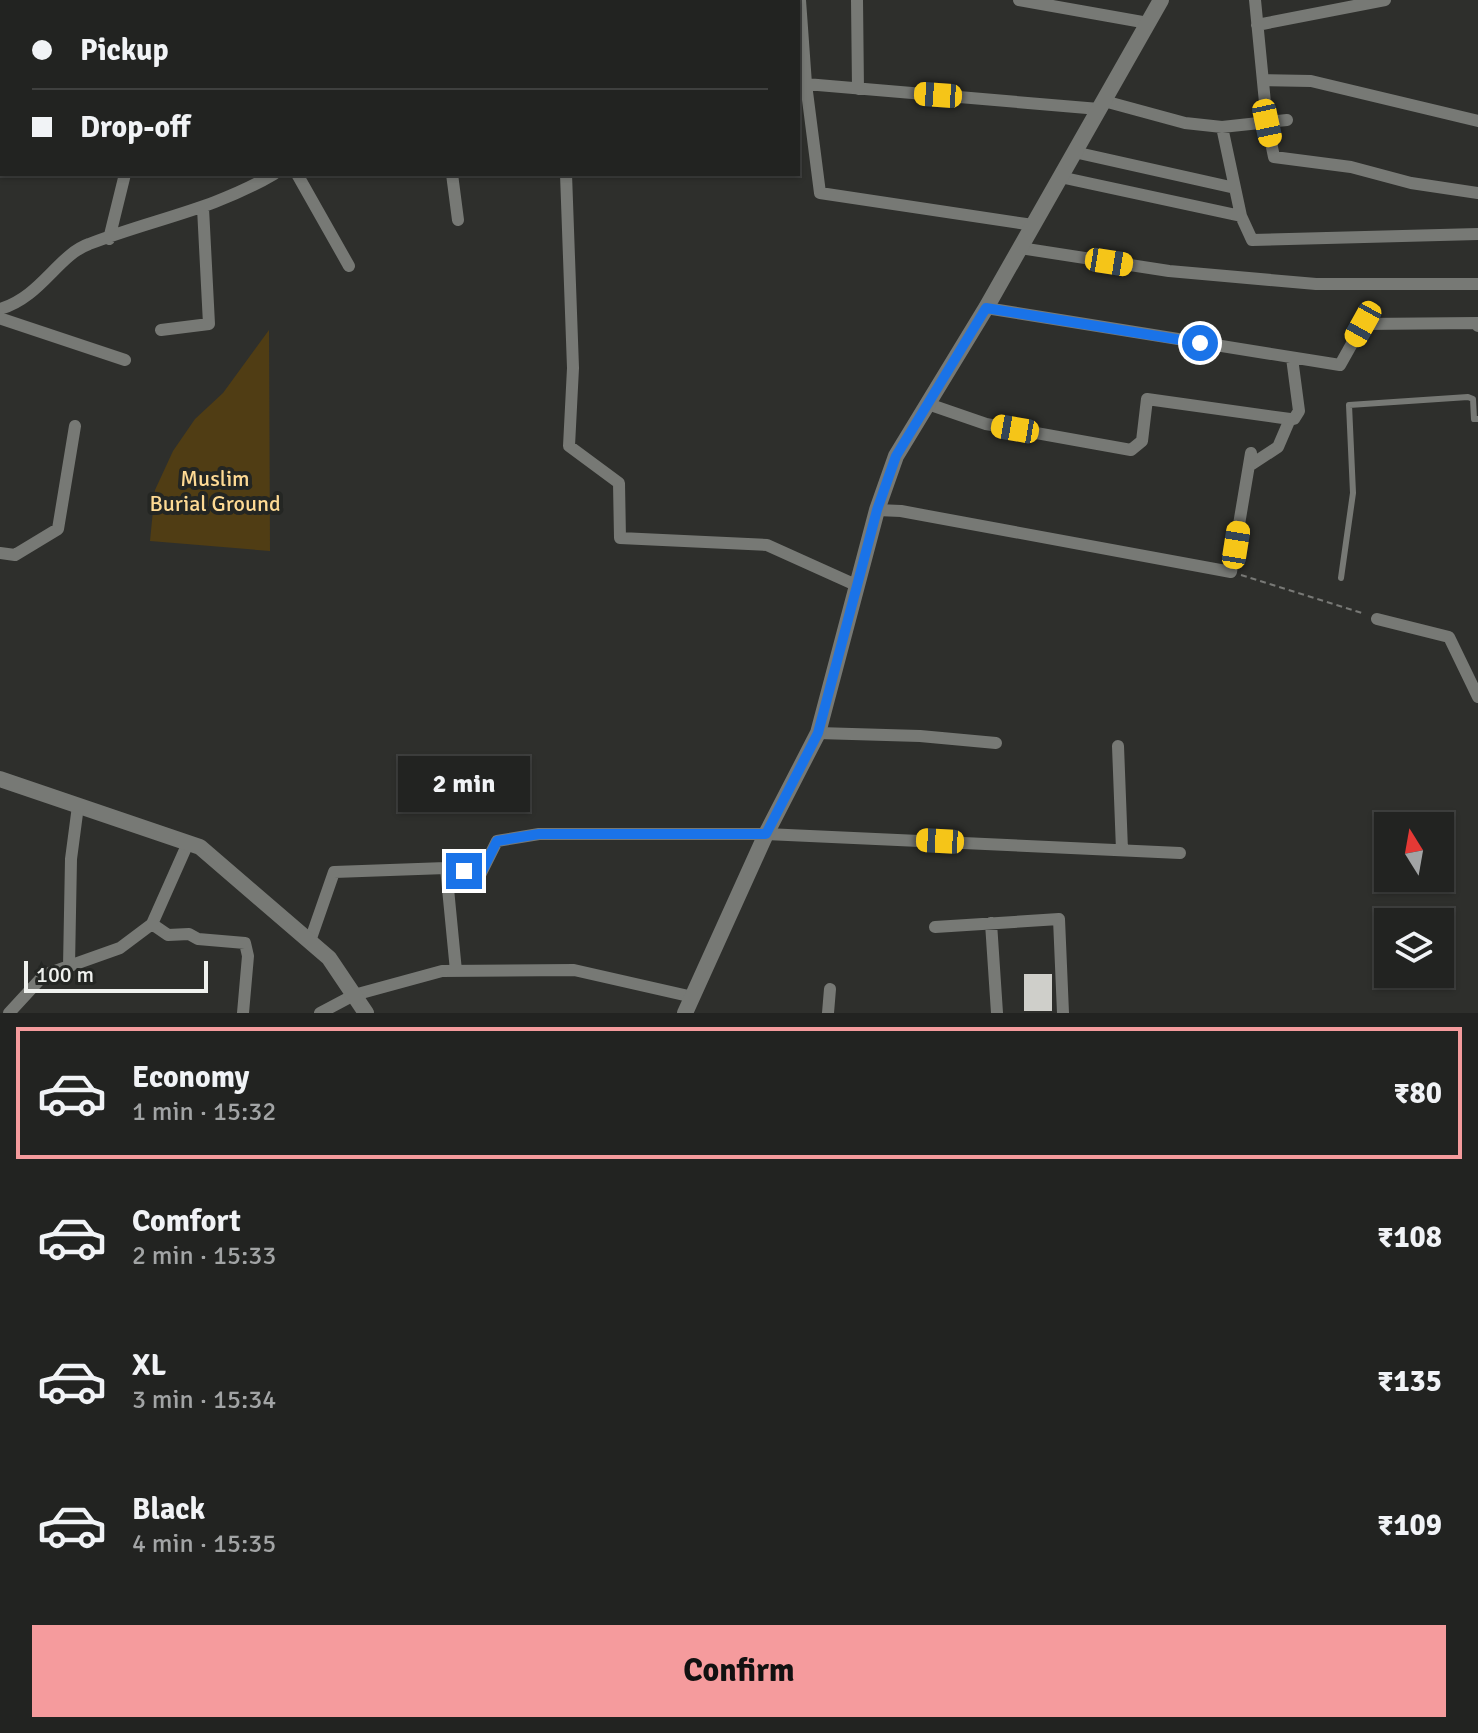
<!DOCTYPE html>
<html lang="en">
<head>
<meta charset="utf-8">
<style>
	:root { --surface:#222321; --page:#2a2b2a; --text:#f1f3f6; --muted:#a2a4a5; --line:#3f403f; --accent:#f59b9d }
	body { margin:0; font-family:Signika,sans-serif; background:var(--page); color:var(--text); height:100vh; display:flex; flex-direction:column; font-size:30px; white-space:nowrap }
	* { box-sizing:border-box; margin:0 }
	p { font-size:26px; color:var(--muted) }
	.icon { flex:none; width:44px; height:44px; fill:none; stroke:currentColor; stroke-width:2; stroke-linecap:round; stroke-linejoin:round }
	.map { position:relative; height:1013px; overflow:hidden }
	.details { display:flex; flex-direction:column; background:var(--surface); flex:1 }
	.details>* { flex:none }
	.banner { position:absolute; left:0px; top:0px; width:800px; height:176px; box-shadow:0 2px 6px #0004,0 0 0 2px var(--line); display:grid; align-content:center; height:176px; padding:0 32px; background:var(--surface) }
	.needle { width:52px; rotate:349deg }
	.fabs { position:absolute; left:1374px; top:812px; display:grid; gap:16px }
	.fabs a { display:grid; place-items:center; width:80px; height:80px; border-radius:0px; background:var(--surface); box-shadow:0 2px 6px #0004,0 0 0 2px var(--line); font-size:40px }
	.scale { position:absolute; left:24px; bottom:20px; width:184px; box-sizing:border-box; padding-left:8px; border:4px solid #eff1ee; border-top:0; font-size:22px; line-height:28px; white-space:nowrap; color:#eff1ee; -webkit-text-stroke:6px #242623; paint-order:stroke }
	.end { position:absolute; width:36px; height:36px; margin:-18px; border:10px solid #1a73e8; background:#fff; box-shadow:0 0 0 4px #fff }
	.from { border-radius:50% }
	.bubble { position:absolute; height:56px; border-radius:0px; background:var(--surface); box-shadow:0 2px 6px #0004,0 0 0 2px var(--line); font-size:26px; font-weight:700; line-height:56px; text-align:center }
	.car { position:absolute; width:24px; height:48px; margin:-24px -12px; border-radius:10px; box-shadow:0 0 6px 2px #0007; background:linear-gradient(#f5c518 24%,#345 0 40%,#f5c518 0 76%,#345 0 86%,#f5c518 0) }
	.banner b { display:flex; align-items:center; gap:28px; height:76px; font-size:30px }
	.banner b+b { border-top:2px solid var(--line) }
	.banner i { width:20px; height:20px; background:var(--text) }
	ul { padding:14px 0 0; list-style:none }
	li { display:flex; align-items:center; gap:24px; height:132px; margin:0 16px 12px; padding:0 16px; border:4px solid transparent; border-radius:0px }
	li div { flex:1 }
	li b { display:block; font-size:30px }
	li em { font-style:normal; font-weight:700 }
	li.selected { border-color:var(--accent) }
	li>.icon { width:72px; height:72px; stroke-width:1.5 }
	.cta { display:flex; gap:16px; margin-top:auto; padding:16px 32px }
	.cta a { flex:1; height:92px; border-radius:0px; background:var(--accent); color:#111; font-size:32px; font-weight:700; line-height:92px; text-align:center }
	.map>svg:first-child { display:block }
	.green { fill:#503d14 }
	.building { fill:#cfcfca }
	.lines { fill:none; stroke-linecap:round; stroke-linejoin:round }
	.path { stroke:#787976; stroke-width:2; stroke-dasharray:6 4; stroke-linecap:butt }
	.lane { stroke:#777975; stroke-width:6 }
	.street { stroke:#777975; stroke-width:12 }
	.secondary { stroke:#777975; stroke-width:16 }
	.route { stroke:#1a73e8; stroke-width:10 }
	.labels { text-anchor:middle; stroke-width:8; stroke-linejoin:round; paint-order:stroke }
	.park-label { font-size:22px; fill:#feda94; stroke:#242623 }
</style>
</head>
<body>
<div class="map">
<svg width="1478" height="1013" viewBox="0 0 1478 1013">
	<rect width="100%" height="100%" fill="#2e2f2c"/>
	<path class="green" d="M269,330L270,551L150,541L155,490L173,451L195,419L223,393Z"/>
	<path class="building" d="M1024,974H1052V1011H1024Z"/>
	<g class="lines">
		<path class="path" d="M1241,575L1365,614"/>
		<path class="lane" d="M1341,578L1353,493L1349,405L1468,397L1473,399L1474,419H1478"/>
		<path class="street" d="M195,0V2
			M277,0V2
			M435,0V2
			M465,0V2
			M800,0L806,84L1099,109
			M857,0L858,89
			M1019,0L1148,23
			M1255,0L1267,123L1274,157L1351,167L1411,183L1478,193
			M588,2L592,0
			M1257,25L1385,0
			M0,57H2
			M1263,80L1311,81L1478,121
			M806,84L820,193L1033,225
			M1104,101L1185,123L1222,127L1287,120
			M0,125L2,126
			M1222,127L1241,216L1252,240L1478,234
			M1074,152L1235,188
			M297,174L349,266
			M452,174L458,220
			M566,174L573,368L569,446L619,483L620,538L767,545L858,586
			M1060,177L1241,216
			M109,239L125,174
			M1020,248L1169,271L1316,284H1478
			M986,308L1340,365L1363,324L1477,323L1478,326
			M0,309C41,297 58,255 89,244C153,219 213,210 274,174
			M2,319L125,360
			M161,330L209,324L203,208
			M928,404L986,424L1131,450L1142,441L1147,399L1290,419
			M1249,466L1278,447L1290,419H1294L1299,411L1292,358
			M877,510L901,511L1231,572L1251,453
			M0,553L15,555L58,529L75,426
			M1377,619L1449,637L1478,697
			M818,733L920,736L996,743
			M1118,746L1122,850
			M446,868L456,971
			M991,923L997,1013
			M152,924L168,935L189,934L198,939L245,943L248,956L243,1013
			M935,927L1059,919L1063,1013
			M310,941L334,872L446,868L481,873L497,841L539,834H766L1180,853
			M69,966L71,859L78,806
			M9,1013L44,975L120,948L152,924L188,843
			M320,1013L354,995L442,971L574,970L693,997
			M828,1013L830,989"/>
		<path class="secondary" d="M0,779L200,847L329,958L366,1013
			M685,1013L766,834L818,733L877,510L896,456L986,308L1161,0"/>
	</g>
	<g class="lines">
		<path class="route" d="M464,871L481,873L497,841L539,834H766L818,733L877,510L896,456L986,308L1200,343"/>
	</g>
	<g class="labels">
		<g class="park-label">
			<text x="215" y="486">Muslim<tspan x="215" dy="25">Burial Ground</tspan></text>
		</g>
	</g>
</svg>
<div class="fabs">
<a><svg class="needle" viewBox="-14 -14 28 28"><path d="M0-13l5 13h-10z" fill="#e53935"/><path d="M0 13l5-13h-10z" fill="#a2a4a5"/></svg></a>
<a><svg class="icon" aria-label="layers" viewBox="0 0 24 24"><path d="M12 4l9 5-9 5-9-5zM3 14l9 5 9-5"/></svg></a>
</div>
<div class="scale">100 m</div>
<i class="end from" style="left:1200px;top:343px"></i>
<i class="end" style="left:464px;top:871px"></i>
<div class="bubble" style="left:398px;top:756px;width:132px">2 min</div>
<i class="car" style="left:938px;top:95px;rotate:274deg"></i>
<i class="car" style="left:1267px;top:123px;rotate:168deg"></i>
<i class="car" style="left:1109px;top:262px;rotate:99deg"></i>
<i class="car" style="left:1363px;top:324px;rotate:209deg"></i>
<i class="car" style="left:1015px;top:429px;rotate:280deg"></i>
<i class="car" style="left:1236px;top:545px;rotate:9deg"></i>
<i class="car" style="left:940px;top:841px;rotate:273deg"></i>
<div class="banner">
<b><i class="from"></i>Pickup</b>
<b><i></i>Drop-off</b>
</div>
</div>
<section class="details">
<ul>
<li class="selected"><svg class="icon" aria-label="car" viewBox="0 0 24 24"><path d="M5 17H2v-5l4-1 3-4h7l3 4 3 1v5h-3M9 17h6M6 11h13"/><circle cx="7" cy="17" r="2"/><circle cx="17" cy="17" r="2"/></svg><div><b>Economy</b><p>1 min · 15:32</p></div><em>₹80</em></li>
<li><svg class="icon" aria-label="car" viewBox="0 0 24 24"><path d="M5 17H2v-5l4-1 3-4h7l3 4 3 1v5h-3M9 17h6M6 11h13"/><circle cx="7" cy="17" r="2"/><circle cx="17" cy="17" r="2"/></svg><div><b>Comfort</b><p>2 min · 15:33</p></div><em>₹108</em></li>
<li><svg class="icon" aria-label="car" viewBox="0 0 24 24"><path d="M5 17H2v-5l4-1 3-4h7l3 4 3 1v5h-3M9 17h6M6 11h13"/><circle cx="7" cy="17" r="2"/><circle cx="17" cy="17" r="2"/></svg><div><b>XL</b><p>3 min · 15:34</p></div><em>₹135</em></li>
<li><svg class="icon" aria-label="car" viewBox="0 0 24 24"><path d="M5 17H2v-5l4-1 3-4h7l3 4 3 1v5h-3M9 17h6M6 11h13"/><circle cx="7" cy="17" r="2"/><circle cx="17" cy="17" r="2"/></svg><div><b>Black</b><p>4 min · 15:35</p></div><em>₹109</em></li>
</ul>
<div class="cta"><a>Confirm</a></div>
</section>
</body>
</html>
